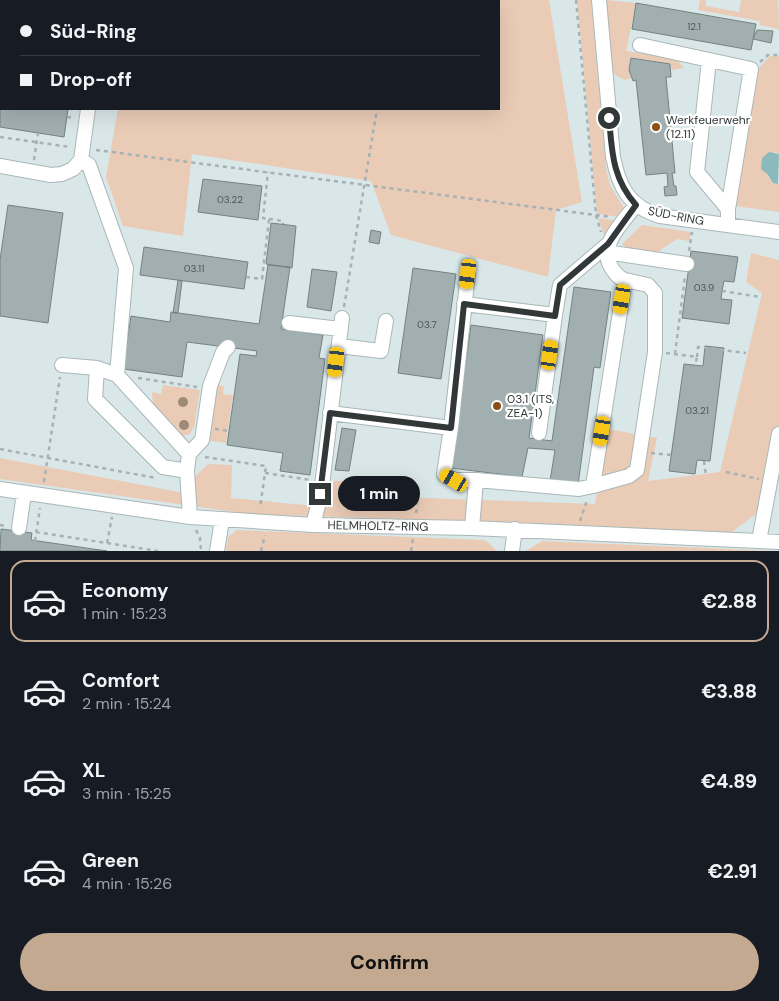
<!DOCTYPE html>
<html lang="en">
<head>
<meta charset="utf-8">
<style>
	:root { --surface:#171b24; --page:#242831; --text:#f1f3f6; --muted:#9ea1a6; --line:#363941; --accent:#c4a991 }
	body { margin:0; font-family:"DM Sans",sans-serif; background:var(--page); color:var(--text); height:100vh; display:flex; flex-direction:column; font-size:19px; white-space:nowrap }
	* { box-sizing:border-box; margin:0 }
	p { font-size:16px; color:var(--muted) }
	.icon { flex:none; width:28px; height:28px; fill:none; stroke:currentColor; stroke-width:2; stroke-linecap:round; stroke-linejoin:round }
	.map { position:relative; height:551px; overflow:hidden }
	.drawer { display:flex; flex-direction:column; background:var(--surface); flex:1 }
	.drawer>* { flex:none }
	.top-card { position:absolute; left:0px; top:0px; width:500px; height:110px; box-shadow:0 5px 20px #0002; display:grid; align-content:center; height:110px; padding:0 20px; background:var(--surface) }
	.end { position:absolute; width:22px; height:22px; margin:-11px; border:6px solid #323838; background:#fff; box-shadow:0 0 0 2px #fff }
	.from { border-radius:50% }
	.bubble { position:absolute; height:35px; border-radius:18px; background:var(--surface); box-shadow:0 5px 20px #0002; font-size:16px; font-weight:800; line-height:35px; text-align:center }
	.car { position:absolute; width:15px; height:30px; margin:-15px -8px; border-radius:6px; box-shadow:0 0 4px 1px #0007; background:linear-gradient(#f5c518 24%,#345 0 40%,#f5c518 0 76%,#345 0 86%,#f5c518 0) }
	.top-card b { display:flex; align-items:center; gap:18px; height:48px; font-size:19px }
	.top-card b+b { border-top:1px solid var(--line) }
	.top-card i { width:12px; height:12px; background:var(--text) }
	ul { padding:9px 0 0; list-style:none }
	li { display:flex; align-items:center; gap:15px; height:82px; margin:0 10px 8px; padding:0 10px; border:2px solid transparent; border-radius:15px }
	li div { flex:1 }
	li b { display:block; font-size:19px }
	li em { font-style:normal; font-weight:800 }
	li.active { border-color:var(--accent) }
	li>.icon { width:45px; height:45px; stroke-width:1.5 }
	.action { display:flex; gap:10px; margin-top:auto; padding:10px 20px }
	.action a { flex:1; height:58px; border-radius:30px; background:var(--accent); color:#111; font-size:20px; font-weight:800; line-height:58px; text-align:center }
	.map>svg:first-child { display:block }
	.green { fill:#eacbb6 }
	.water { fill:#8ababc }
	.building { fill:#a2afb0; stroke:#758282 }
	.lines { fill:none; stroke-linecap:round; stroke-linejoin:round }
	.minor-casing { stroke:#aab7b8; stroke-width:16 }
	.path { stroke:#a6b2b3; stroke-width:2.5; stroke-dasharray:4 4; stroke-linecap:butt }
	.minor { stroke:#fff; stroke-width:14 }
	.tree { fill:#9e8b77 }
	.route { stroke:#323838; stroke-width:6 }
	.poi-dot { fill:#8d4e15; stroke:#fff; stroke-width:2 }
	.labels { text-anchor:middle; stroke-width:4.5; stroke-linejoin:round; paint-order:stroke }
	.number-label { font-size:10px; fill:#4e5656 }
	.poi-label { font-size:12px; fill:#323838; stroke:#fff; text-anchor:start }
	.street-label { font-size:12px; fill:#323838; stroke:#fff }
</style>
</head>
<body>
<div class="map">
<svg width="779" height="551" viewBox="0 0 779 551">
	<rect width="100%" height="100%" fill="#d9e7e8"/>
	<path class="green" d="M188,0H549L582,202L556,210L548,277L391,235L371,181L192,154L183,236L123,226L106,177L118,109H499V1H188Z
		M577,0H591L606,169L610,185L624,208L622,217L597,214Z
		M606,0L636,3L626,51L676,59L684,68L672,70L671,64L631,57L629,70L631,78L625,80L617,76L612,71Z
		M700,0H706V6L739,12L741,0H778L779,29L760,25V21L698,10Z
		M770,56H779V154L775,152L765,172L773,183L779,184V212L735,206L756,71Z
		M598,218L621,221L605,237Z
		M642,225L691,232L689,241L677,239L656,253L628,250L622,244Z
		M751,253L779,260V464L774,456L756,514L729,534L463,521L249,514L0,479V458L179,492L208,464L232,465L231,498L326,507L334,481H352L367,496L595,504L608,429L657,438L648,481L720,472L762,293L746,282Z
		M163,385L200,390L194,427L190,434L182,436L153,407L152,392L161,394Z
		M215,385L224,386L223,394L233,395L226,443L205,440Z
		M237,530L484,540L489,543L497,551H227L226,548L228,537Z
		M542,541L773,551H526Z"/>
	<path class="water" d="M769,152L779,154L778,184L773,183L768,175L761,169L762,158Z"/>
	<path class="building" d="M636,3L756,24L751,50L632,29Z
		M757,30L773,31L771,43L753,39Z
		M631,58L670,64L671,77H666L675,173H672L674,186H676L677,195L665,196L664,187L668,186L667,173L646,175L636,80L633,81L629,70Z
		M0,74L1,109H68L64,137L0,127Z
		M203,179L262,186L258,220L198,212Z
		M8,205L63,213L48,323L0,316V260Z
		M271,223L296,226L292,268L266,264Z
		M371,230L381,232L379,244L369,242Z
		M144,247L248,262L244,289L140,275Z
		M691,251L738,257L734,282L724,281L722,291L721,299L732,300L729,324L682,318Z
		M268,265L290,267L281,329L323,335L319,358L325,359L310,475L280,471L283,453L227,445L240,354L256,356L257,351L187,342L182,377L123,369L131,316L170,322L171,312L259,324Z
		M413,268L456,274L441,379L398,373Z
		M312,269L337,272L331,311L307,307Z
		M178,280L182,281L178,313H173Z
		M574,287L611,292L600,368L594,367L578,485L550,481L555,450L528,448L522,477L451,468L471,325L543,335L529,438L552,441Z
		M705,346L724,348L710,461L697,460L695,474L669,471L684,364L703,366Z
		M342,428L356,430L349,471L335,470Z
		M1,529L32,533L31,540L107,551H0Z"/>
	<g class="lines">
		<defs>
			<path id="minor" d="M599,0L613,157C619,187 629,207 660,216L779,232
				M92,1V0
				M141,1V0
				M640,45L751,69L728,209V225
				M0,55H1
				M709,60L697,172L728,209
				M81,160L89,165L126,268L117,375L97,368L95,399L163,467L187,471L189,454L117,375
				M0,166L51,175L62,174L73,169L81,160L88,109
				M606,252L687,264
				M468,274L451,428L444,474L454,480H476
				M464,304L555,315L560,285L608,244
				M289,323L340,329
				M339,346L381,351L386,321
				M62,365L97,368
				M330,413L451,428
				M539,433L555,315
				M189,454L202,440L210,386L223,352L228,347
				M187,471L190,517
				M593,486L629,476L637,470L655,352V293L648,285L625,280
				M0,489L190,517L313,525L472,528L779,542
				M313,525L321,494L342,318
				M19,528L24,493
				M472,528L476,480L579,489L593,486L625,280C618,278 615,273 611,267C598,245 623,222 636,205
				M759,541L779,434
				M217,551L222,520
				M512,551L515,529"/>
		</defs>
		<use href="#minor" class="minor-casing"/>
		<path class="path" d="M576,0L596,215L601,232
			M395,1V0
			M760,62L768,55H779
			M67,117L75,118
			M0,137L70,147
			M96,150L611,217
			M34,160L38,133
			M269,219L283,221V224
			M689,251L692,232
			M246,277L262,279L269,219L263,218L268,172
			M722,291L761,297
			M344,307L377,109
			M666,353L697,357L695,365
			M675,354L685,276
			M697,357L698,347L746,353
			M138,378L197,387
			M215,429L229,431
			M0,449L156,478
			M651,453L671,455
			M205,457L266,466L260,508
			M704,461L706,476
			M726,472L759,479
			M265,473L311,480
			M44,482L60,377
			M416,513L418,497
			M580,521L587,500
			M0,525L6,526
			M196,530L200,538L201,551
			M36,532L158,551
			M35,541L40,508
			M107,543L112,517
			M261,551L265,535
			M411,551L413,538"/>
		<use href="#minor" class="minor"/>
	</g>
	<g class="tree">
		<circle cx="183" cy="402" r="5"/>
		<circle cx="184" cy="425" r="5"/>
	</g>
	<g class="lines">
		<path class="route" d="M320,494L330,413L451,428L464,304L555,316L560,285L608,244L636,205C612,178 612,151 609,118"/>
	</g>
	<g class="poi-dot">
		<circle cx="656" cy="127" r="5"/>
		<circle cx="497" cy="406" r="5"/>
	</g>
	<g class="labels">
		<g class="number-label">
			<text x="694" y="30">12.1</text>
			<text x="230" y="203">03.22</text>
			<text x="194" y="272">03.11</text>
			<text x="704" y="291">03.9</text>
			<text x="427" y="328">03.7</text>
			<text x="697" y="414">03.21</text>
		</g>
		<g class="poi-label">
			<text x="666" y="124">Werkfeuerwehr<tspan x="666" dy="14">(12.11)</tspan></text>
			<text x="507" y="403">03.1 (ITS,<tspan x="507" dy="14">ZEA-1)</tspan></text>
		</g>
		<g class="street-label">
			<text transform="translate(676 216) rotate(11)" y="4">SÜD-RING</text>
			<text transform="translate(378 526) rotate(1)" y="4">HELMHOLTZ-RING</text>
		</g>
	</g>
</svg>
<i class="end from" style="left:609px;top:118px"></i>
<i class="end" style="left:320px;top:494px"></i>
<div class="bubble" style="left:338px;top:476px;width:82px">1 min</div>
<i class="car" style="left:468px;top:274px;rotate:187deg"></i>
<i class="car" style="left:622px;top:299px;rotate:189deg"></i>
<i class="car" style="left:550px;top:355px;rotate:8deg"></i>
<i class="car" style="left:336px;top:362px;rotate:187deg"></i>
<i class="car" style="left:602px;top:431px;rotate:189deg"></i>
<i class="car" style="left:454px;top:480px;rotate:300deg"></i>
<div class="top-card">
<b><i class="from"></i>Süd-Ring</b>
<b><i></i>Drop-off</b>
</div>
</div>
<section class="drawer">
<ul>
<li class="active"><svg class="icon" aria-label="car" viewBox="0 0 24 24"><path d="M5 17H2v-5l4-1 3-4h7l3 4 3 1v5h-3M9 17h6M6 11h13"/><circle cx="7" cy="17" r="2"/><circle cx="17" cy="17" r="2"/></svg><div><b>Economy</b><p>1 min · 15:23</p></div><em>€2.88</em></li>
<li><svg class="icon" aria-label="car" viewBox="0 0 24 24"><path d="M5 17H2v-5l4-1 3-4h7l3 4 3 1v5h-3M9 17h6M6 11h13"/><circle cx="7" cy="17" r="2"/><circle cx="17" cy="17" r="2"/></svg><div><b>Comfort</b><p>2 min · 15:24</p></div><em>€3.88</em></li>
<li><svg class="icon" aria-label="car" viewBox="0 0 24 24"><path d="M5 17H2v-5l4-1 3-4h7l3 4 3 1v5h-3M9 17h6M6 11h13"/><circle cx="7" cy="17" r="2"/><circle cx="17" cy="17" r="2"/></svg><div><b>XL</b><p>3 min · 15:25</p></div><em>€4.89</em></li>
<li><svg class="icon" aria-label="car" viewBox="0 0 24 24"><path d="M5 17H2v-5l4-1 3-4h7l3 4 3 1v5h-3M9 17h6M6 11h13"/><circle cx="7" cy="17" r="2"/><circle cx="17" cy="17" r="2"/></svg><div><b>Green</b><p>4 min · 15:26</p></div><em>€2.91</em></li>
</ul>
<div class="action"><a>Confirm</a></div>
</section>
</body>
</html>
